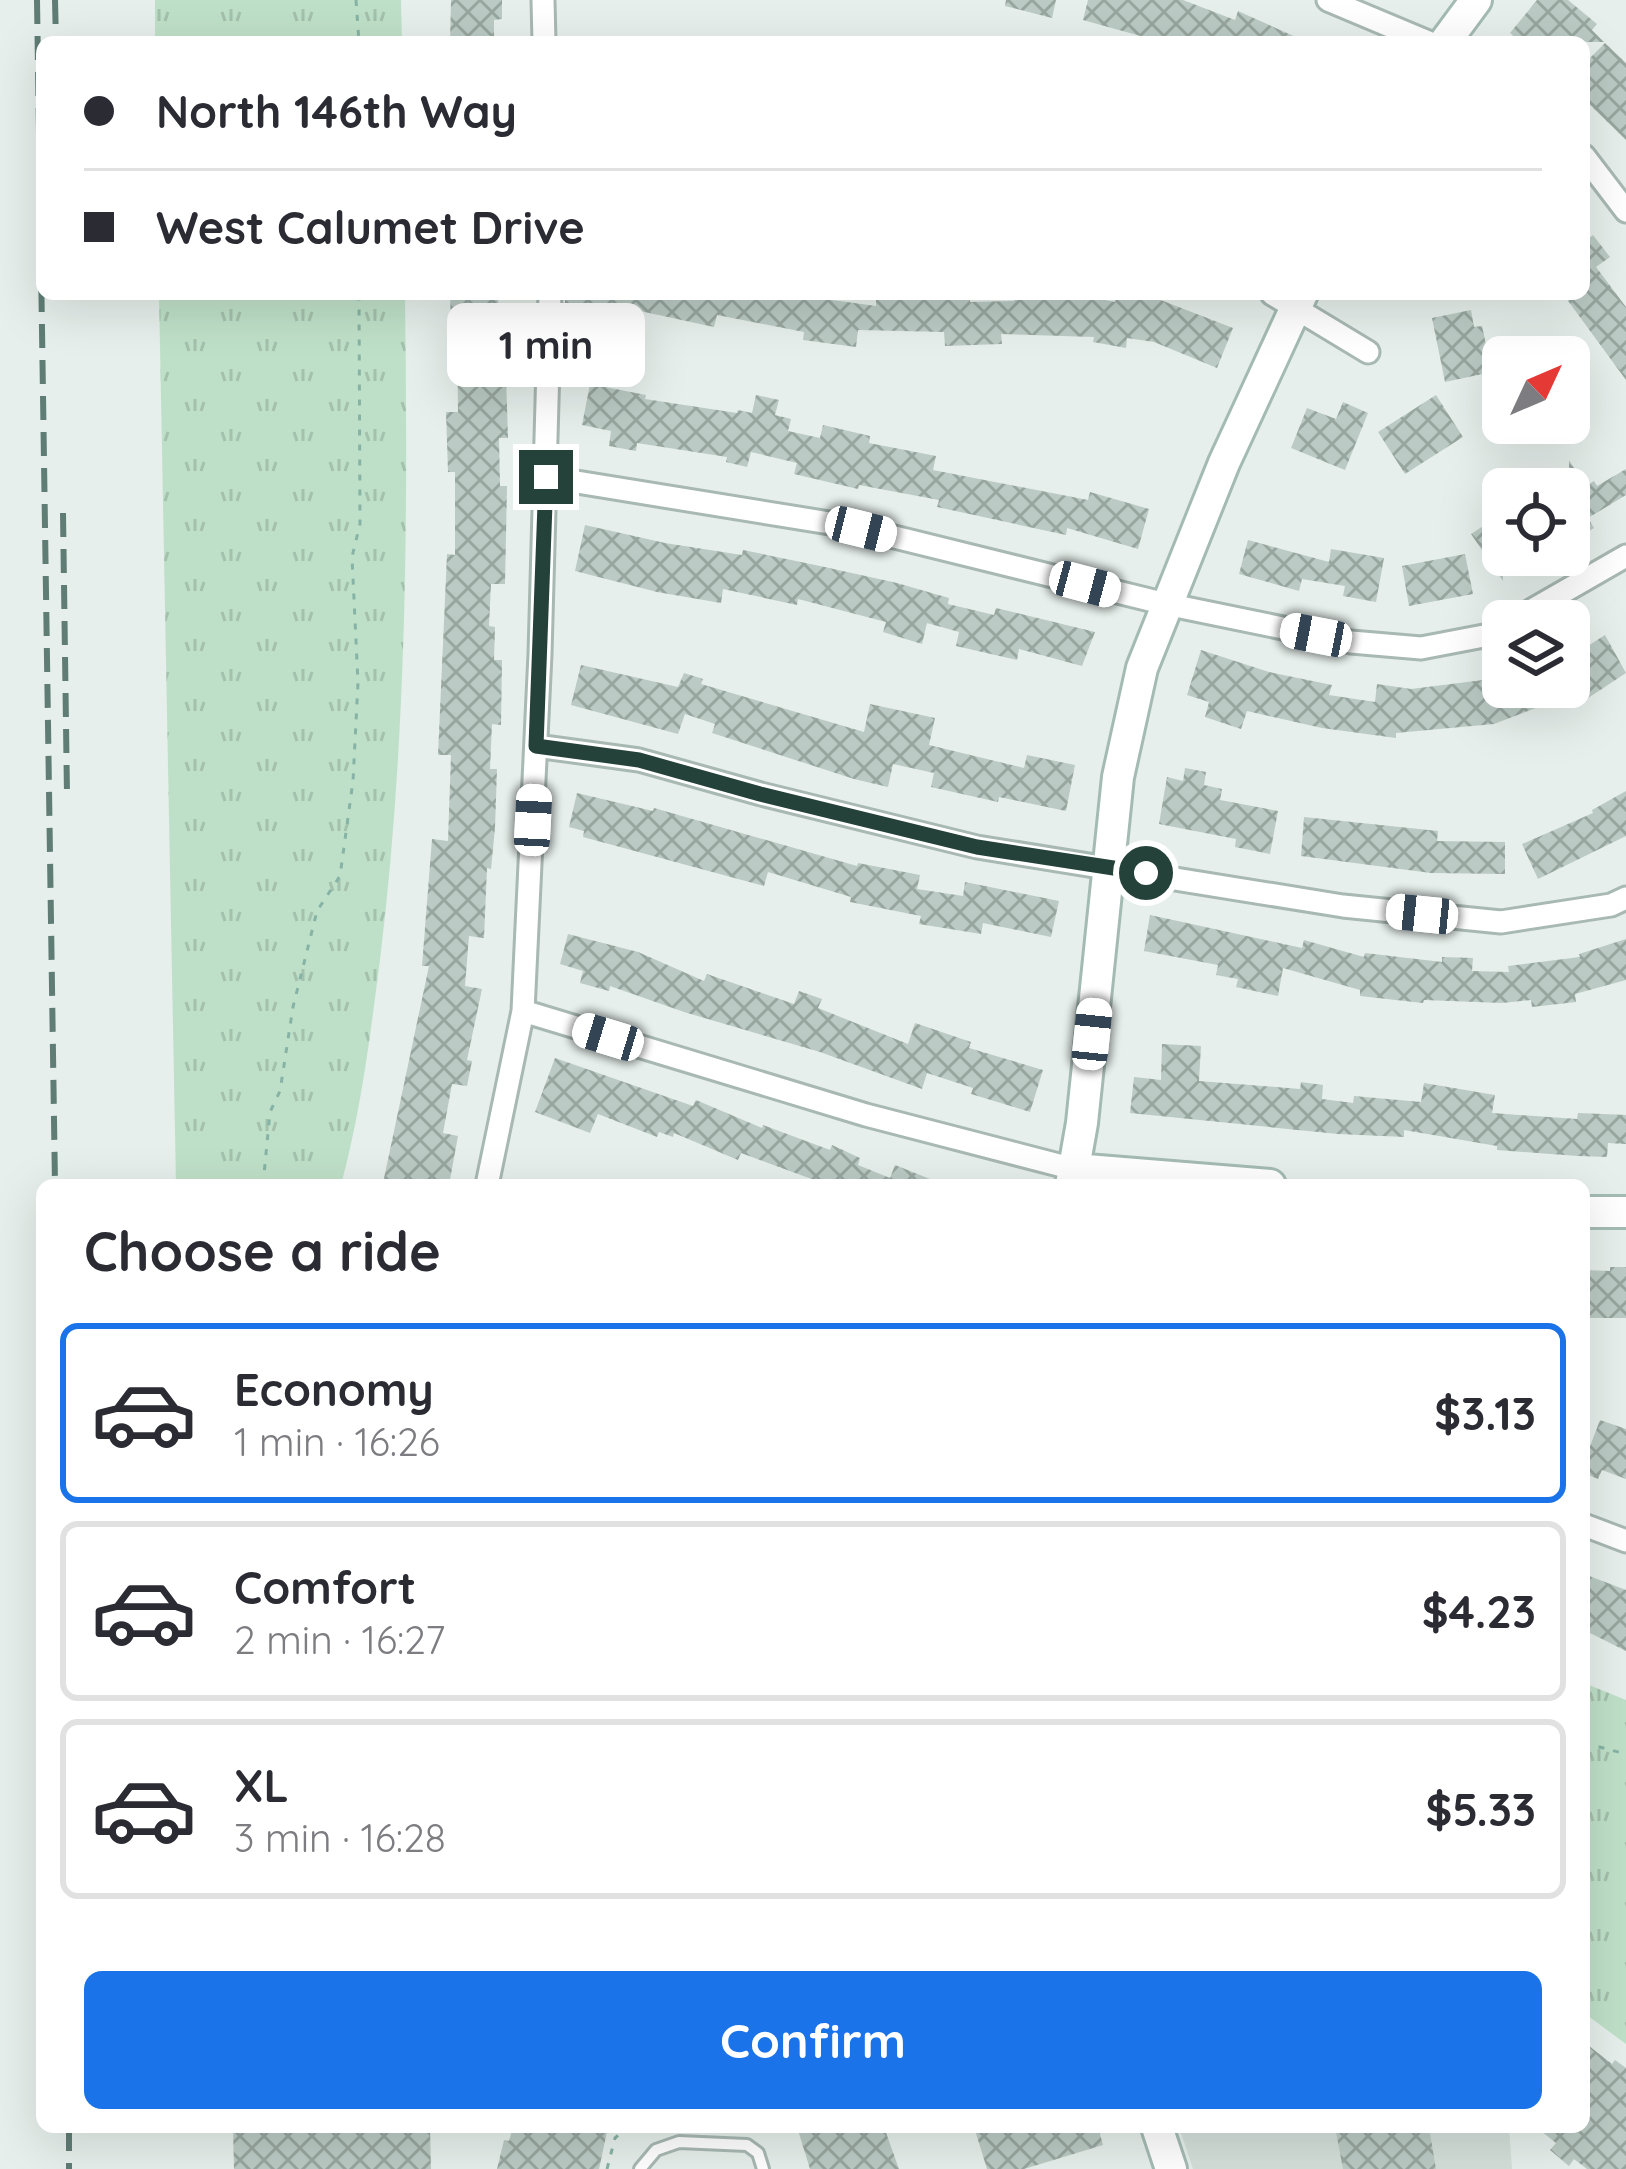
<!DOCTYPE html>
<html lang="en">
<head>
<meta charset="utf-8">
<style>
	:root { --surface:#fff; --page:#f2f2f3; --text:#2b2b33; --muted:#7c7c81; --line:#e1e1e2; --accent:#1a73e8 }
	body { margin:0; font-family:Quicksand,sans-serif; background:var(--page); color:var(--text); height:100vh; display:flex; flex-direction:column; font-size:45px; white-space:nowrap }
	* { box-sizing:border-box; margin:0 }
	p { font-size:39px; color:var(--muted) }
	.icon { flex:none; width:66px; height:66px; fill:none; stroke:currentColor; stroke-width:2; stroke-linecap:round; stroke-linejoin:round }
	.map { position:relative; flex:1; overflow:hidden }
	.sheet { position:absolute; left:36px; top:1179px; width:1554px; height:954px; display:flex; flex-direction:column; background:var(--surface); border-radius:18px; box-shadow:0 12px 48px #0002 }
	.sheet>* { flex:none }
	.guide { position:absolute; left:36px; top:36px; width:1554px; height:264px; border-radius:18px; box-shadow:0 12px 48px #0002; display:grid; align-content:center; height:264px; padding:0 48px; background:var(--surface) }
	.needle { width:78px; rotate:46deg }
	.fabs { position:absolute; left:1482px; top:336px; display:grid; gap:24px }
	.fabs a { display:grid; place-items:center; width:108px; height:108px; border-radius:18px; background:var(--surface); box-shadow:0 12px 48px #0002; font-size:60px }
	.end { position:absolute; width:54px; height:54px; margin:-27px; border:15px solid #24423a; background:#fff; box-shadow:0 0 0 6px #fff }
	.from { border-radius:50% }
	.bubble { position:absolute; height:84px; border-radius:18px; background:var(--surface); box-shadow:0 12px 48px #0002; font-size:39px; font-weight:700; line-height:84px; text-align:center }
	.car { position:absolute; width:36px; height:72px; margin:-36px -18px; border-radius:15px; box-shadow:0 0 9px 3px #0007; background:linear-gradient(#fff 24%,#345 0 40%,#fff 0 76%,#345 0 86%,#fff 0) }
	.guide b { display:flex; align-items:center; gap:42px; height:114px; font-size:45px }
	.guide b+b { border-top:3px solid var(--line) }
	.guide i { width:30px; height:30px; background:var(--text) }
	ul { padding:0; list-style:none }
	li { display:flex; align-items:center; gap:36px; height:180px; margin:0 24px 18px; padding:0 24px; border:6px solid var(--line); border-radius:18px }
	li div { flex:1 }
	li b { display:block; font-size:45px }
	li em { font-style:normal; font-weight:700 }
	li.current { border-color:var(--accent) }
	li>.icon { width:108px; height:108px; stroke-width:1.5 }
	h2 { padding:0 48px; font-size:54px; line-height:144px }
	.cta { display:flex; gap:24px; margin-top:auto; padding:24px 48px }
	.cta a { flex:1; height:138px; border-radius:18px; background:var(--accent); color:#fff; font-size:48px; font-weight:700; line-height:138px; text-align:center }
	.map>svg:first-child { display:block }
	.built { fill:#d4dfda }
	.grass { fill:url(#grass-tufts) }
	.building { fill:url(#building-cross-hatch) }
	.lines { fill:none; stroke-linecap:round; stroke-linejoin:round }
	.lane-casing { stroke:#a8b8b2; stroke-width:16 }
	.street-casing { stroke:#a8b8b2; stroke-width:27 }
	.secondary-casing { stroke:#a4bbb3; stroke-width:36 }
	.path { stroke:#86b3a5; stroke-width:3; stroke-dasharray:6 9; stroke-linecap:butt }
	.lane { stroke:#fff; stroke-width:10 }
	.street { stroke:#fff; stroke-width:21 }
	.secondary { stroke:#fff; stroke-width:30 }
	.rail { stroke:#5f7d75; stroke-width:6; stroke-dasharray:24 12; stroke-linecap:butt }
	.route { stroke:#24423a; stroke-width:15 }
</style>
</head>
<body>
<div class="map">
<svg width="1626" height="2169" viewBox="0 0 1626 2169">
	<defs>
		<pattern id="grass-tufts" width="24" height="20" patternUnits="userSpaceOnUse" patternTransform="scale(3)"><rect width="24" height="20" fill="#bfe0c8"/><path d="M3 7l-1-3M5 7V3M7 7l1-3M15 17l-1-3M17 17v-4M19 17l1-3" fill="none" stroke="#a4c1ad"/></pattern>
		<pattern id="building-cross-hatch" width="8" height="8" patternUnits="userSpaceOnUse" patternTransform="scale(3)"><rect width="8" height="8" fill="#bbcac4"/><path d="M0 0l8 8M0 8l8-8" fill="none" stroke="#98a6a0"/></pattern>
	</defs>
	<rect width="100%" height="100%" fill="#e6efeb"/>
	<path class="built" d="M1179,2127H1509L1512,2169H1193Z"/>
	<path class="grass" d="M155,0H401L402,42H155Z
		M159,294H405C408,516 407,739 380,960C370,1037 361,1111 341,1185H176Z
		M1584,1683L1626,1700V2044L1584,2013Z"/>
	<path class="building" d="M451,0H502V19L494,20V42H450Z
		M1006,0H1056L1052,18L1005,6Z
		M1088,0H1183L1235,20L1238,11L1307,42H1162L1083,20Z
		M1537,0H1568L1597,24L1592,30L1604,42H1520L1510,33Z
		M1605,43L1626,63V140L1584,99V64Z
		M1593,235L1610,257L1596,267L1626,307V380L1563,294H1584V242Z
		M450,294H498L499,345H505L508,438H499L500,486H507L505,584H491L489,626L495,627L494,660H502L501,725L492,724L490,769H497L495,828L491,869L487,868L484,938L469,936L465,986L482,989L467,1060L472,1061L467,1086L452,1084L443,1133L458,1136L449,1185H395L383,1183L429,966H422L432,839L448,841L451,755H438L447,554L455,555V472H448L446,412H458L457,332H451Z
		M565,294H832V300L876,306V294L943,299V294H970V302L1014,301V296L1045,294H1077L1115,302L1117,294H1145L1233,328L1217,368L1154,342L1127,338L1126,348L1093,342L1094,337L1001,334L1002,344L945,346L944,332L858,330L856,347L803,340L804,332L717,315L714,327L640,311V315L565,306Z
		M1471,310L1474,327L1482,326L1492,372L1445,382L1432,318Z
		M590,384L646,395L645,399L737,413L738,410L752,413L756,395L779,400L775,415L791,419L788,431L820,438L823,425L870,436L869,443L936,456L933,470L1088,500L1090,492L1149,509L1138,549L1067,528L1066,535L937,507L939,500L859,485L858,489L794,474L797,463L751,452L747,467L726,462L727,457L637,443L636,451L609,446L611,431L582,425Z
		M1436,395L1463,437L1405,474L1378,432Z
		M1343,402L1368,413L1345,470L1291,448L1307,408L1336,419Z
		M1569,460L1585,486L1594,481L1597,486L1626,469V495L1588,518L1594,528L1569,543Z
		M1503,513V581L1471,534Z
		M585,525L665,543L742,555L743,550L820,566L897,583L949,598L948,604L994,615L996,608L1095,632L1082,666L1019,649L1017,660L956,646L959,632L927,623L922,644L883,632L886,622L798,599L797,605L723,589L721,603L657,592L575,571Z
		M1248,540L1329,562L1331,549L1384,558L1376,602L1343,596L1345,586L1302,579L1299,591L1239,574Z
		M1465,554L1473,594L1409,606L1402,566Z
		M1605,635L1626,673L1579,704L1572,694L1494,724L1396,733V738L1322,728L1247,711L1241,729L1205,717L1209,702L1187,695L1201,650L1269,672L1332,685L1329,695L1375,702L1377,684L1411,689L1483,680L1503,673V687H1569V658Z
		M581,665L678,687L684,673L703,679L701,684L864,732L870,704L935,718L929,745L1024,768L1027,755L1075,765L1066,811L999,797L998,802L931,787L934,773L893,764L888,787L854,779L712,733L715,724L685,714L678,734L571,705Z
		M1185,768L1206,772L1204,785L1222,789L1220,800L1278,811L1270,854L1235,847L1236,839L1159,824L1167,777L1183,781Z
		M1626,791V836L1538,879L1522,844L1593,813L1592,810Z
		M577,793L653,811L654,808L857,866L858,863L920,875L917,889L963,896L965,882L1059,901L1051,937L983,923L981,934L919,924L921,916L850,902L851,897L768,872L764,886L583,837L584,831L569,827Z
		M1304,817L1438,831L1437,841L1505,842V874L1431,873L1301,856Z
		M1150,915L1302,948L1304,940L1364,957L1365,953L1442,962V957L1473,958L1472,971L1509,972L1508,966L1580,957L1579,954L1626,939V980L1575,994L1576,1002L1532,1007L1531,1000L1502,1003L1424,1000L1423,1003L1360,996V990L1283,968L1278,996L1236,987L1238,979L1216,975L1218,965L1144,951Z
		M568,934L638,952L704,981L707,974L794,1004L799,991L822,999L818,1008L908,1044L915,1023L971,1042L969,1048L1043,1070L1030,1112L971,1094L973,1088L927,1073L922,1089L820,1052L684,1012L610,986L609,991L580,983L583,971L560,964Z
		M1162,1044L1201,1046L1199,1081L1300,1089L1301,1082L1323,1085L1322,1099L1353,1103L1354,1096L1421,1102L1424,1083L1495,1095L1492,1113L1577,1119L1578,1113L1626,1115V1144L1608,1143L1607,1157L1578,1156L1497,1150V1146L1404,1130V1137L1338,1134L1130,1113L1134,1077L1161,1080Z
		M555,1058L693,1106L696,1100L762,1128L763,1125L830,1150L832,1145L860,1158L858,1165L890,1178L895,1165L945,1185H815L817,1181L741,1153L738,1160L674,1133L673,1137L659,1132L657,1137L598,1114L590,1133L535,1112Z
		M1610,1267H1626V1318H1584V1270L1610,1271Z
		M1600,1420L1626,1429V1479L1602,1470L1598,1479L1584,1473V1462Z
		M1584,1574L1626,1590V1651L1584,1630Z
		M1584,2042L1612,2064L1615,2060L1626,2068V2169H1587L1574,2159L1569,2166L1550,2150L1556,2143L1536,2127H1584Z
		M233,2127H430L431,2169H234Z
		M513,2127H608L599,2169H497L504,2140L509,2141Z
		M797,2127H884L899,2169H810Z
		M974,2127H1098L1103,2145L1024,2169H987Z
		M1335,2127H1429L1436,2169H1343Z"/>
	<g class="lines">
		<defs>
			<path id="lane" d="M640,2169L656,2150L679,2142L747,2145L758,2153L763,2169"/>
			<path id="street" d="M543,0L544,42
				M1328,0L1428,42
				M1584,156L1626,211
				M1272,294L1368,352
				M546,477L854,527L1166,604L1351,642L1421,648L1489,635L1503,627
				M1513,621L1626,556
				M536,746L639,760L761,794L977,847L1343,906L1501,922L1611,905L1626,898
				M523,1011L866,1115L1074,1169
				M487,1185L523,1011L540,654L550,294
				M1584,1525L1626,1541"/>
			<path id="secondary" d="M1445,42L1476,0
				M1074,1169L1270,1185
				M1071,1185L1082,1123L1118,777L1142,668L1224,463L1302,294
				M1584,1212H1626
				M1157,2127L1171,2169"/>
		</defs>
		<use href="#lane" class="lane-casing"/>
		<use href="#street" class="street-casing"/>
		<use href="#secondary" class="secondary-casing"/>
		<path class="path" d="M356,0L359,42
			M263,1185L270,1112L280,1091L293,1007L317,911L340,876L353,781L358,683L352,557L360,524L359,294
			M1584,1743L1626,1754
			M755,2130L798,2129
			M607,2169L615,2138L628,2127"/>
		<use href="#lane" class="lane"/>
		<use href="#street" class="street"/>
		<use href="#secondary" class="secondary"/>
		<path class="rail" d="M37,0L55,1185
			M55,0L56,42
			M63,513L67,795
			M69,2127V2169"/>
	</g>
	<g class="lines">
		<path class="route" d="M546,477L536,746L639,760L760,794L977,847L1146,873"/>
	</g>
</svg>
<div class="fabs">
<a><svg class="needle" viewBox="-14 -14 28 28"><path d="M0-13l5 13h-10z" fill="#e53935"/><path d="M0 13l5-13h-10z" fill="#7c7c81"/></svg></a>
<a><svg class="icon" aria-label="locate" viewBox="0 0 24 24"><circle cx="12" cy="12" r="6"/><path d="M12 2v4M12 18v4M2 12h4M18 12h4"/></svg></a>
<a><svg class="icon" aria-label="layers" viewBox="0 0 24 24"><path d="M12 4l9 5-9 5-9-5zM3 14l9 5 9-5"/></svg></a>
</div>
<i class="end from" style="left:1146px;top:873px"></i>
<i class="end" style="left:546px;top:477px"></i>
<div class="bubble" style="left:447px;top:303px;width:198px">1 min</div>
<i class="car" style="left:861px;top:529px;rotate:104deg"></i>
<i class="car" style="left:1085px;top:584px;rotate:105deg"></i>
<i class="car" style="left:1316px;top:635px;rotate:281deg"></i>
<i class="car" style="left:533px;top:820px;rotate:3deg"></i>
<i class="car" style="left:1422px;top:914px;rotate:276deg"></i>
<i class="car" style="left:1092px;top:1034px;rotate:6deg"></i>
<i class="car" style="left:608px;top:1037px;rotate:287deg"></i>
<div class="guide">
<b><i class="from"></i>North 146th Way</b>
<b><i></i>West Calumet Drive</b>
</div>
<section class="sheet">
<h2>Choose a ride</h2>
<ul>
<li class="current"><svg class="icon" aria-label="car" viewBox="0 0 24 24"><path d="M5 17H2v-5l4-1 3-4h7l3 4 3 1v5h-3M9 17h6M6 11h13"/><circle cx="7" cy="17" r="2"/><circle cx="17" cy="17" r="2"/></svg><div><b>Economy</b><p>1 min · 16:26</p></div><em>$3.13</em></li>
<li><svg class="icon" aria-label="car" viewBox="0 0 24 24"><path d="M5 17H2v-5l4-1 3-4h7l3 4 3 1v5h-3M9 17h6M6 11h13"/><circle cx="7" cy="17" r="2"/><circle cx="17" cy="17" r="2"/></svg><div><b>Comfort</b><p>2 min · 16:27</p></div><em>$4.23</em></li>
<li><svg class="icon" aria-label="car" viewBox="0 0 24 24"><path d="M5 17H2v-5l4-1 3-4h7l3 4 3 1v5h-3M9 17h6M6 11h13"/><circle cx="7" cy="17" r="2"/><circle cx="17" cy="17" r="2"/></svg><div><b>XL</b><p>3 min · 16:28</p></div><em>$5.33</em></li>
</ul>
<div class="cta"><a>Confirm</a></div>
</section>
</div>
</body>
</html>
